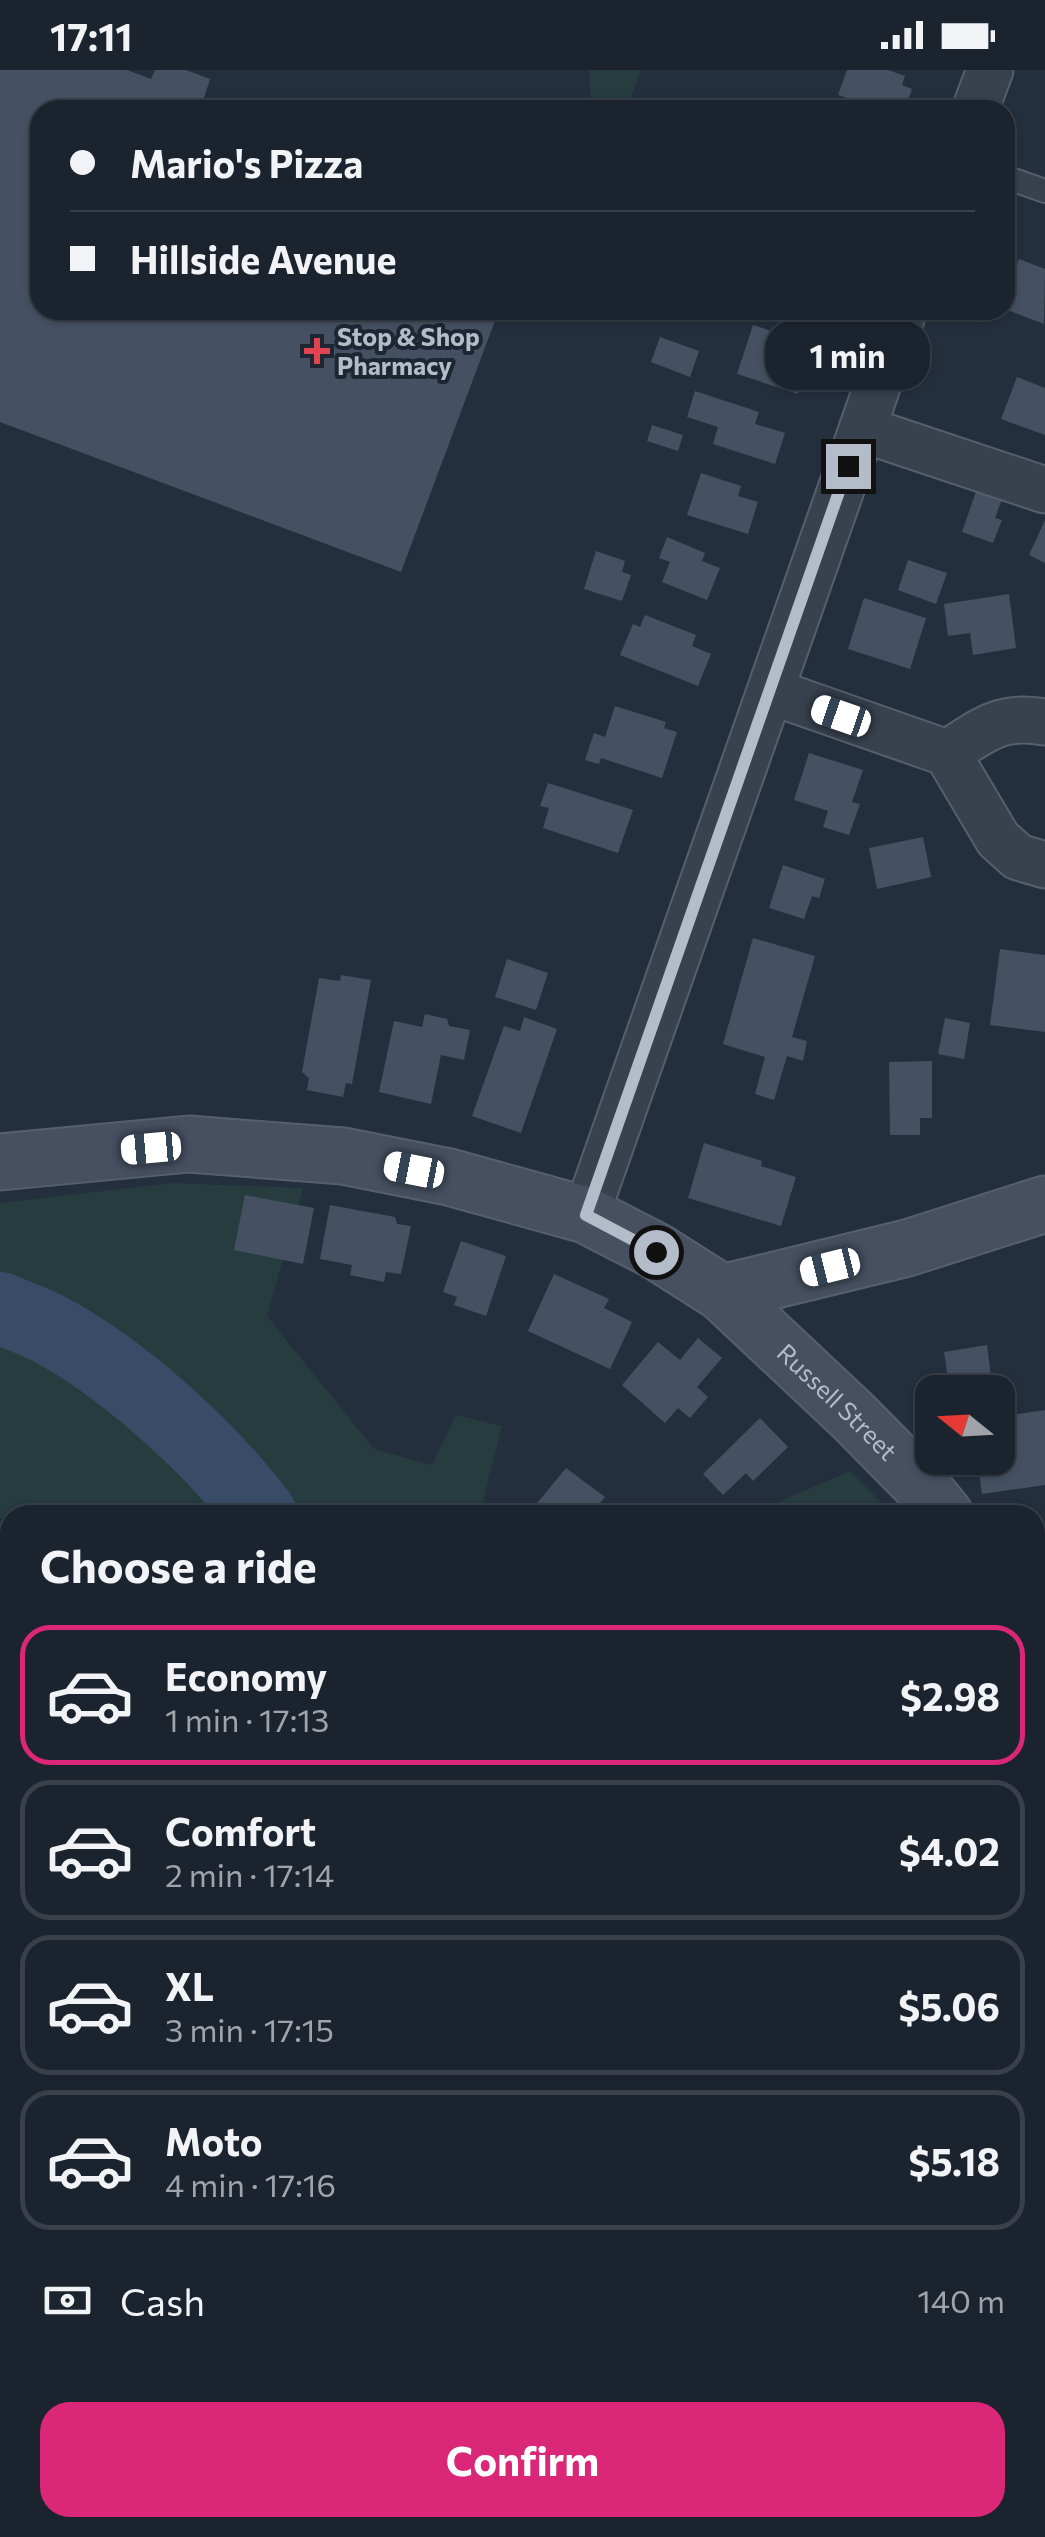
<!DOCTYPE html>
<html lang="en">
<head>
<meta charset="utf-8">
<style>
	:root { --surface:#1b232e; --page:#242b36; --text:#f1f3f6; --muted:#a0a4aa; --line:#39404a; --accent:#db2777 }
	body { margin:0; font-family:Commissioner,sans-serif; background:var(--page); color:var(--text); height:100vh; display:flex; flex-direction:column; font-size:38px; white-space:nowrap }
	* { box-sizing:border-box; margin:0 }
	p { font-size:32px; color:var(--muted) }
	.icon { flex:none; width:55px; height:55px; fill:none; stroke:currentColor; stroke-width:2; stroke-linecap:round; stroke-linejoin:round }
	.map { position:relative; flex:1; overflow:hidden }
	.drawer { position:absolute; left:0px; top:1435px; width:1045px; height:1032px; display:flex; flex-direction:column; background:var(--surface); border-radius:30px 30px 0 0; box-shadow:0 2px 8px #0004,0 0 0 2px var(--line) }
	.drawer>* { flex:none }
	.banner { position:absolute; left:30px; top:30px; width:985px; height:220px; border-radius:30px; box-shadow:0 2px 8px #0004,0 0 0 2px var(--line); display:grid; align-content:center; height:220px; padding:0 40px; background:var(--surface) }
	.needle { width:65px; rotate:288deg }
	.fabs { position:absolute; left:915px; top:1305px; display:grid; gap:20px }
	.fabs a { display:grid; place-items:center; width:100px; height:100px; border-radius:20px; background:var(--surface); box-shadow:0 2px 8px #0004,0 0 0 2px var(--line); font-size:50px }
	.end { position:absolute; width:45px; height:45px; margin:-22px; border:12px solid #b4bcc9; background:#111; box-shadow:0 0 0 5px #111 }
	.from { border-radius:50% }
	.bubble { position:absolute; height:70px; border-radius:30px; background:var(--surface); box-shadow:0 2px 8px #0004,0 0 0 2px var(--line); font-size:32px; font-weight:700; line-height:70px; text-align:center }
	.car { position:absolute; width:30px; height:60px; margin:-30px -15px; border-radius:12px; box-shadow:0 0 8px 2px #0007; background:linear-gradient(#fff 24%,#345 0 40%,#fff 0 76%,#345 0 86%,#fff 0) }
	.banner b { display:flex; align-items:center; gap:35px; height:95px; font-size:38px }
	.banner b+b { border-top:2px solid var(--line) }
	.banner i { width:25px; height:25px; background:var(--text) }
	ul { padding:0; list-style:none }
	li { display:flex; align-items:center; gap:30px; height:140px; margin:0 20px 15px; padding:0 20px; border:5px solid var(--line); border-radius:30px }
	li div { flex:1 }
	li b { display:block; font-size:38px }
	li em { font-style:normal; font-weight:700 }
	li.active { border-color:var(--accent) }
	li>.icon { width:90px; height:90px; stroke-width:1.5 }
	h2 { padding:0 40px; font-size:45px; line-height:120px }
	.pay { display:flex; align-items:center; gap:25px; height:110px; padding:0 40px; font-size:38px }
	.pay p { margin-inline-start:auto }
	.action { display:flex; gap:20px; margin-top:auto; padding:20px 40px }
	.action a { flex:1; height:115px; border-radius:30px; background:var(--accent); color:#fff; font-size:40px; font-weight:700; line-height:115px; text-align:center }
	.status { display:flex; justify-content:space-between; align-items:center; height:70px; padding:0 50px; background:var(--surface); direction:ltr }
	.status svg { height:28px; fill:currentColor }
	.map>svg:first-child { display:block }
	.green { fill:#263c3f }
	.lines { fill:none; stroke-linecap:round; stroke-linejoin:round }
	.river { stroke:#394c67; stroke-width:72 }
	.building { fill:#455162 }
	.service-casing { stroke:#565f6c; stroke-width:26 }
	.minor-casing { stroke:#565f6c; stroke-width:49 }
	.secondary-casing { stroke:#565f6c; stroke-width:59 }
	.service { stroke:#38414e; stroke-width:22 }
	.minor { stroke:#38414e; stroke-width:45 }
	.secondary { stroke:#465061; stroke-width:55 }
	.route { stroke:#b4bcc9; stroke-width:12 }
	.health-dot { fill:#e0444e; stroke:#1d2633; stroke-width:4 }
	.labels { text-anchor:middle; stroke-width:8; stroke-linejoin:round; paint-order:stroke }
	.poi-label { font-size:25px; font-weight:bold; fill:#b4bcc9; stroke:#1d2633; text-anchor:start }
	.street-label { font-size:25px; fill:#b4bcc9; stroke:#1d2633 }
</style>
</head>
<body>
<div class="status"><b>17:11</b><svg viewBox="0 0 49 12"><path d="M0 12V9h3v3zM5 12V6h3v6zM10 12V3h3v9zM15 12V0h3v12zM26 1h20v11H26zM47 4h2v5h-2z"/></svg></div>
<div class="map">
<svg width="1045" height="2467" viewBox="0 0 1045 2467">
	<rect width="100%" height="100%" fill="#242f3e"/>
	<path class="green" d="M589,0H641L626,40H591Z
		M173,1113L303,1118L267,1246L374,1379L432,1395L456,1345L502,1356L483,1430L497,1445L79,1443L10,1445V1449H0V1133Z
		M850,1401L894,1445H749Z"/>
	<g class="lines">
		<path class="river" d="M0,1238C16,1245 34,1251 49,1259C122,1297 213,1380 261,1445
			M1035,1598L1045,1600"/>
	</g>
	<path class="building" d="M0,0H127L151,9L155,0H186L210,9L204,28L235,40H40V240H499L401,502L0,352Z
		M847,0H888L905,6L902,15L912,19L904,40H883L838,25Z
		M1019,189L1045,199L1044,254L1005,239V225Z
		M784,240H826L822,253Z
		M753,255L805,272L802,281L811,284L798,324L737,304Z
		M660,267L699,281L690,307L651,292Z
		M1017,307L1045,318V365L1001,349Z
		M695,321L759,342L755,354L785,363L775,394L713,374L718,357L687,347Z
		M652,355L683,365L678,381L647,371Z
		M701,403L741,416L738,426L758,432L748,464L687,445Z
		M978,416L1003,426L995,448L1002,450L993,473L962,462Z
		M1045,450V493L1029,485Z
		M667,467L705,483L702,491L720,498L707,530L662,512L670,492L659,488Z
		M596,481L625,491L622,502L631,505L622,531L584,519Z
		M908,490L947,503L936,534L898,520Z
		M1009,524L1016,578L973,585L970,563L948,566L944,534Z
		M864,528L926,548L910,599L848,579Z
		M645,545L696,565L692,576L711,584L698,616L620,585L633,554L640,557Z
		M615,636L666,652L664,658L677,662L662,708L601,688L599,694L585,690L594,663L605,667Z
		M809,683L863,700L852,732L860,734L849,765L823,757L828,741L794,730Z
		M548,713L633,740L618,783L543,758L549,738L540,736Z
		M923,767L931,807L877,819L869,778Z
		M783,795L825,809L819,828L812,826L804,849L769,838Z
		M753,868L815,886L792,967L807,971L803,991L787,986L774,1030L755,1024L765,987L723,974Z
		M1000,879L1045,885V962L990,955Z
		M507,889L548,903L536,940L495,927Z
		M341,905L371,910L352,1014L346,1013L343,1027L307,1020L309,1008L302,1002L319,908L340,911Z
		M425,944L447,949L449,956L470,960L464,990L441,985L431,1034L379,1022L394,951L422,957Z
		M524,947L557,959L521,1063L472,1046L504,956L520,961Z
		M945,948L970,953L964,989L938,984Z
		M932,991V1048H920V1065H890L889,992Z
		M704,1073L762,1091L761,1096L796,1107L781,1156L688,1128Z
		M245,1125L314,1138L303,1194L234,1180Z
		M330,1135L395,1147L397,1154L411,1156L401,1204L386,1202L384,1212L350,1205L352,1195L320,1189Z
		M461,1171L506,1186L486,1246L454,1235L457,1227L443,1222Z
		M554,1204L609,1229L604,1238L632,1252L610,1299L528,1261Z
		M698,1268L722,1288L697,1317L708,1327L690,1348L678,1338L665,1353L622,1315L658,1272L680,1290Z
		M987,1275L993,1322H950L944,1282Z
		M1045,1340V1415L982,1424L977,1388H998V1347Z
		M760,1348L788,1377L753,1411L746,1403L723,1425L703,1404Z
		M566,1398L605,1427L590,1445H541L533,1438Z
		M7,2365H10V2414L2,2413Z
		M378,2458H428L427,2467H377Z
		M499,2458H536L535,2467L499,2466Z
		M744,2458H794L793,2467H749Z
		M953,2458H1014V2467H953Z"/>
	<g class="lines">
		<defs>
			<path id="service" d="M1005,107L1045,121"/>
			<path id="minor" d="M975,40L990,0
				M862,359L1045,420
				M770,621L947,683L998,769L1018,787L1045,795
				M947,683C985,660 999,644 1045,652
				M586,1145L904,240
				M1035,1711L1045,1709
				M0,2268H10
				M1035,2339L1045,2340"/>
			<g id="secondary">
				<path id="s1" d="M0,1092L189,1074L343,1086L449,1107L586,1145L656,1181L722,1223L854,1347L920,1414L945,1445"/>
				<path d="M722,1223L907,1178L1045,1134"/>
				<path d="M1035,1641L1045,1677"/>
			</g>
		</defs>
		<use href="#service" class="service-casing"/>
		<use href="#minor" class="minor-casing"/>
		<use href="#secondary" class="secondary-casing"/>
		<use href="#service" class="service"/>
		<use href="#minor" class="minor"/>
		<use href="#secondary" class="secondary"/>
	</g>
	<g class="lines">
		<path class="route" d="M656,1182L586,1145L848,396"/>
	</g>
	<path class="health-dot" d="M312 266h10v10h10v10h-10v10h-10v-10h-10v-10h10z"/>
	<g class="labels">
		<g class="poi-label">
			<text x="337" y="276">Stop &amp; Shop<tspan x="337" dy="29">Pharmacy</tspan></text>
		</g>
		<g class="street-label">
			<text dy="9" stroke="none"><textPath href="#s1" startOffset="910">Russell Street</textPath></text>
		</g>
	</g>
</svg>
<div class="fabs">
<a><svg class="needle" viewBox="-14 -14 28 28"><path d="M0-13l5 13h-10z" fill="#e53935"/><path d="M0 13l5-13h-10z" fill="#a0a4aa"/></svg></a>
</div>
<i class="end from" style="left:656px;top:1182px"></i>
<i class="end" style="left:848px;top:396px"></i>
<div class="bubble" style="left:765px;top:250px;width:165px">1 min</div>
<i class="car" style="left:841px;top:646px;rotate:289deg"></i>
<i class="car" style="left:151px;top:1078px;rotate:265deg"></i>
<i class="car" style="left:414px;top:1100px;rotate:281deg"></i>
<i class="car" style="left:830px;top:1197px;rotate:256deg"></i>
<div class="banner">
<b><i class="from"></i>Mario's Pizza</b>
<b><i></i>Hillside Avenue</b>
</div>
<section class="drawer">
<h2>Choose a ride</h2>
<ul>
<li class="active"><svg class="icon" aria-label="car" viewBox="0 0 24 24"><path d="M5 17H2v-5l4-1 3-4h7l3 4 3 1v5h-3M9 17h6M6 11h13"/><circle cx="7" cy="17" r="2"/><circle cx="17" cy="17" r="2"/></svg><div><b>Economy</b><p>1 min · 17:13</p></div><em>$2.98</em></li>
<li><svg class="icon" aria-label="car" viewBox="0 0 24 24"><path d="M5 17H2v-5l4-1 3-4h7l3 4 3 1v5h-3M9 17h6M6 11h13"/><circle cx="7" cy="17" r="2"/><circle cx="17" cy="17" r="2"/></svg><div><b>Comfort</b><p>2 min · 17:14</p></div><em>$4.02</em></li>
<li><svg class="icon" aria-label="car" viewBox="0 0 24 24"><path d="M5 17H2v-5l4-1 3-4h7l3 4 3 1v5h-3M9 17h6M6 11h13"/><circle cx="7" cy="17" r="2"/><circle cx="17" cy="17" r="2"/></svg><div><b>XL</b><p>3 min · 17:15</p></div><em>$5.06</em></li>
<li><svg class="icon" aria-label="car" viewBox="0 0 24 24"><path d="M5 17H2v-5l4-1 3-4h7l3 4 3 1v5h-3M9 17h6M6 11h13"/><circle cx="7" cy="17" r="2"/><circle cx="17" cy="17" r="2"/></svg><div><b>Moto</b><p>4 min · 17:16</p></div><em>$5.18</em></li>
</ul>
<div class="pay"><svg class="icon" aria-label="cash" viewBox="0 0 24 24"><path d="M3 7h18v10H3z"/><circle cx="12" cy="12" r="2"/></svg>Cash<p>140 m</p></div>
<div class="action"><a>Confirm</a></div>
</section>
</div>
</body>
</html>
